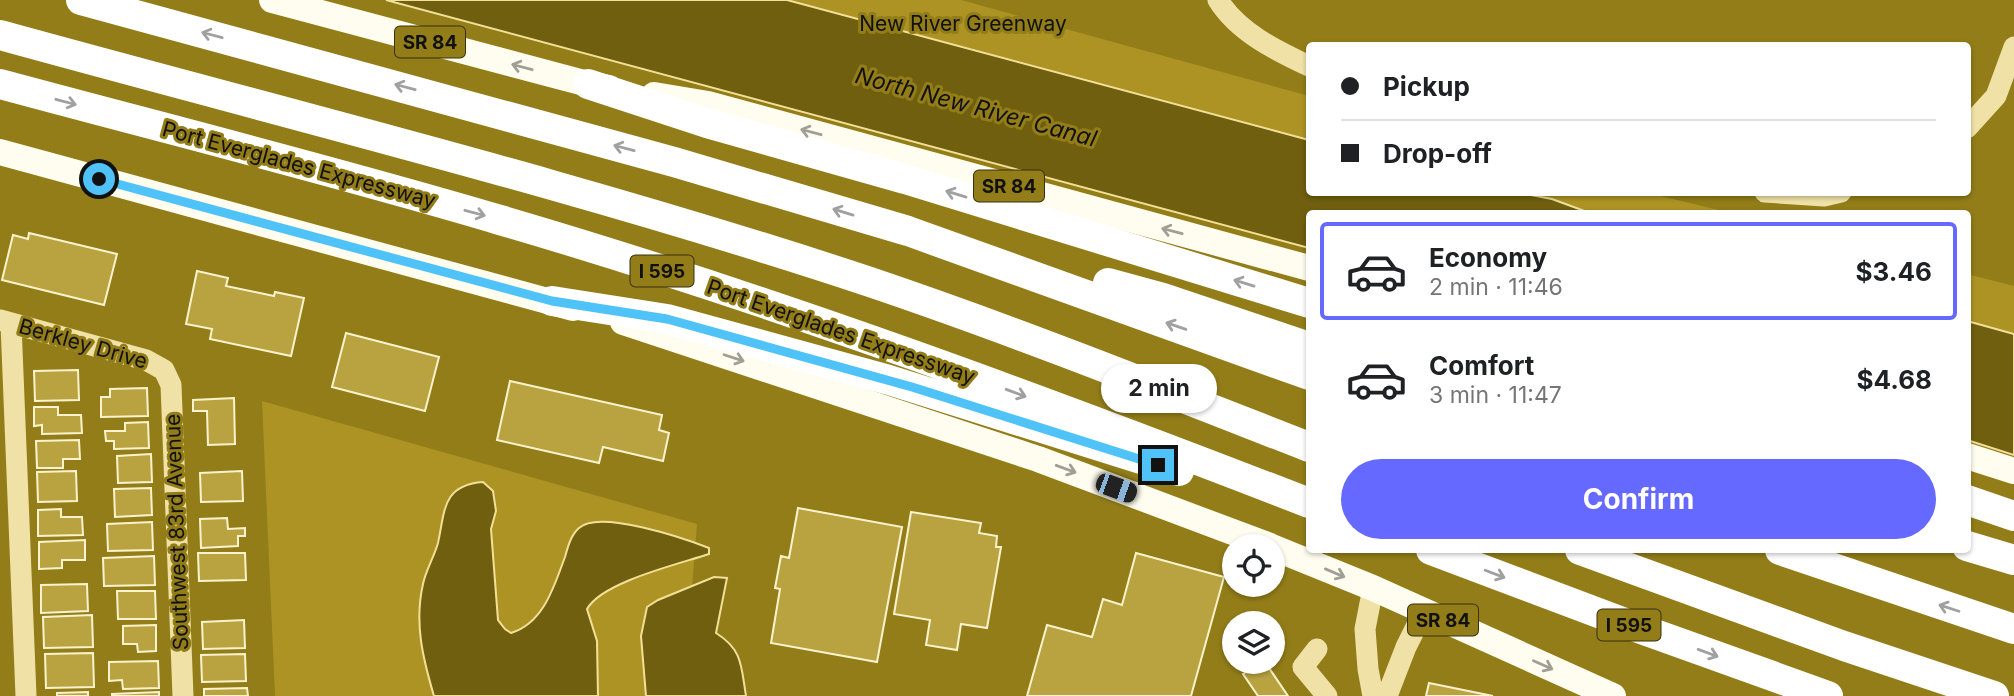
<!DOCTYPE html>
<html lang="en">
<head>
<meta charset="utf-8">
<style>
	:root { --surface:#fff; --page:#f6f6f6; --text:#202124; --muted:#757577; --line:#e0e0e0; --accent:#6569ff }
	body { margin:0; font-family:Inter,sans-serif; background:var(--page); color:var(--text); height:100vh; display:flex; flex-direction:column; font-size:26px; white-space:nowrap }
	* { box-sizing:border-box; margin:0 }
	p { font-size:23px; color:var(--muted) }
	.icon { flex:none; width:38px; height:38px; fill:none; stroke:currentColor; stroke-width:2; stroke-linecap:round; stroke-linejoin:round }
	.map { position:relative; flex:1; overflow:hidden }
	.sheet { position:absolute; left:1306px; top:210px; width:665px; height:343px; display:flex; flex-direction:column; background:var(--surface); border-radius:7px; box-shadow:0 2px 5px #0004 }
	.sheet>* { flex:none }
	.top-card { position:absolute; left:1306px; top:42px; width:665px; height:154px; border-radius:7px; box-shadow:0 2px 5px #0004; display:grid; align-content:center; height:154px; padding:0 35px; background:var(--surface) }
	.controls { position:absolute; left:1222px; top:534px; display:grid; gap:14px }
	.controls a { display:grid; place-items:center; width:63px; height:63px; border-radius:50%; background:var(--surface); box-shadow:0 2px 5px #0004; font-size:35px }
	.end { position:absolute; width:32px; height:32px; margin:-16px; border:9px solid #4fc3f7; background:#111; box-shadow:0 0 0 4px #111 }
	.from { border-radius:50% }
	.bubble { position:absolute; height:49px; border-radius:24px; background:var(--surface); box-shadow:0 2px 5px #0004; font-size:23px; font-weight:700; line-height:49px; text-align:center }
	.car { position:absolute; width:21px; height:42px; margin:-21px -10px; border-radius:9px; box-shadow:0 0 5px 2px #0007; background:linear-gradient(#222 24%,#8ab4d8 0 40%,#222 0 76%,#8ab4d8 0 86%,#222 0) }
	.top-card b { display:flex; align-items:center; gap:24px; height:66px; font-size:26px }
	.top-card b+b { border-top:2px solid var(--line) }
	.top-card i { width:18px; height:18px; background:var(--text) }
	ul { padding:12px 0 0; list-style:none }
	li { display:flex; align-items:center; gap:21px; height:98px; margin:0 14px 10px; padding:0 21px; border:4px solid transparent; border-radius:7px }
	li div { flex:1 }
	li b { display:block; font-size:26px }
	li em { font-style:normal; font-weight:700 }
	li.active { border-color:var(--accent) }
	li>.icon { width:63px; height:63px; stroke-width:1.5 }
	.cta { display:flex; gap:14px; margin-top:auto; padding:14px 35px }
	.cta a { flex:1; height:80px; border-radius:42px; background:var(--accent); color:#fff; font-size:28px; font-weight:700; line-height:80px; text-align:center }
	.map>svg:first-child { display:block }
	.green { fill:#ad9323 }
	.water { fill:#6f5f0f; stroke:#f2e099; stroke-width:2 }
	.building { fill:#b9a340; stroke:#fbf3cd; stroke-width:2 }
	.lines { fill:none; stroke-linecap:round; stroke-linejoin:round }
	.minor { stroke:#f0e2a7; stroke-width:21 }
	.major { stroke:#fffdef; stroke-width:26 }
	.highway { stroke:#fff; stroke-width:30 }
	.oneway { stroke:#a0a0a0 }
	.oneway2 { stroke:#a09f96 }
	.route { stroke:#4fc3f7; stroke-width:9 }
	.labels { text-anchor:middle; stroke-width:6; stroke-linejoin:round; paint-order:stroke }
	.shield { fill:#927d18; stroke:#383113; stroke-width:2 }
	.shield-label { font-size:19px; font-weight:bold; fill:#111 }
	.park-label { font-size:21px; fill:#111; stroke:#927d18 }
	.street-label { font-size:21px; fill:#111; stroke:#927d18 }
	.water-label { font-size:23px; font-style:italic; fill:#111; stroke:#927d18 }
</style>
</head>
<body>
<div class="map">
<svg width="2014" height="696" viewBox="0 0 2014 696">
	<rect width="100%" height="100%" fill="#927d18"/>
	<path class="green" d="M787,0H961L1309,96V140Z
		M1520,193H1648L1731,213H1590L1552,199Z
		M1967,274L2014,286V334L1967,321Z
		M262,401L697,524L689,627L696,696H275Z"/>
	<path class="water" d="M386,0H787L1309,140V192L1520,193L1552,199L1590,213L1309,214V248Z
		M1967,321L2014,334V455L1967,440Z
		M483,482L493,491L496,511L491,529L498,620L505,629L511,633C544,623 554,586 565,557C568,546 571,535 579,528C599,509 686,539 709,548V554C679,564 602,582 587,609L597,641L598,696H434C423,659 414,623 423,584C426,570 434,557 438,543C445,511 442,485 483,482Z
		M714,577L727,578L716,633C743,650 741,666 746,696H646L641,636L647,607L658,600Z"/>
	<path class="building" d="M29,233L117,254L104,305L2,280L13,235L28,239Z
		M197,271L228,278L226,286L274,296L275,292L304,298L291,356L210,339L212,329L186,324Z
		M346,333L439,357L425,411L332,387Z
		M78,370L79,400L35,401L34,371Z
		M510,381L662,415L659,430L669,433L663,461L603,447L599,463L497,440Z
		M147,388L148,416L101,417V397H110V389Z
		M234,398L235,444L208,445L207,411H193V400Z
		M34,407H58V415H81L82,433L42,434V425L34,426Z
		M148,422L149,448L114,449V441H106L105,431H125V423Z
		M79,440L80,459H63V468H37L36,441Z
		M151,454L152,482L118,483L117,456Z
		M76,471L77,501L38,502L37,472Z
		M242,471L243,501L201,502L200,473Z
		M151,488L152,515L115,517L114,489Z
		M798,508L902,527L877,662L771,643L780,589L775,588L781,556L789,558Z
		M61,509V517H82L83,535L38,536V510Z
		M911,512L981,523L979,533L997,536L996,547H1001L987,628L961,624L957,650L926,645L930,620L894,614Z
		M227,518L228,529L245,528V536H238V546L201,548L200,519Z
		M152,522L153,550L108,551L107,524Z
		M85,540V560H62V568L39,569V542Z
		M198,553H245L246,580L199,581Z
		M1136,553L1224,577L1191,696H1027L1047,625L1092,637L1103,599L1122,605Z
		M154,556L155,585L104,586L103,558Z
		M87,584L88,611L41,613V585Z
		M117,591H155L156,619H118Z
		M92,615L93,647L44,648L43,617Z
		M244,620L245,648L203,649L202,622Z
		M156,625V651L138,652L137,644H123V626Z
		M93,653L94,687L46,688L45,654Z
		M245,654L246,681L202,682L201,655Z
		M158,661L159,688L123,689L122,680L109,681V662Z
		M1262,662H1265L1288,696H1258L1243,674Z
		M1429,683L1493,696H1426Z
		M247,688L248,696H204V689Z
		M88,692V696H57V693Z
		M159,692V696H112V694Z"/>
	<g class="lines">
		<path class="minor" d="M1218,0C1238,32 1275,50 1309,66
			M1967,128L1996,96L2014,47
			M1765,192L1824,196L1841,192
			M0,320L146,360L164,370L171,385L183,696
			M11,324L26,696
			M1317,649L1303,667L1327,696
			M1373,696L1368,669L1365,629L1373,588
			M1387,696L1406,647L1424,611"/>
		<path class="major" d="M272,0L588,84L609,88
			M654,95L708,104L1309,268
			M0,152L573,308
			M623,322L1038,459L1270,546
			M1967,456L2014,471
			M1272,547L1373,588L1613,696"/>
		<path class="highway" d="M81,0L674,162L908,231L1309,375
			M0,35C290,115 584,187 870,282C1018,332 1163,390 1309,447
			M0,84C167,129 335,171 500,220C774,300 1043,400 1309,503
			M588,84L707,123L905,179L1309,303
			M1108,283L1163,298L1309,347
			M552,301L667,319L889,380L1179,471
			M1967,500L2014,516
			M1967,546L2014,560
			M1431,550L1641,629L1828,696
			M1580,550L1844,646L1994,696
			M1780,550L2014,629"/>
	</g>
	<defs><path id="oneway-shaft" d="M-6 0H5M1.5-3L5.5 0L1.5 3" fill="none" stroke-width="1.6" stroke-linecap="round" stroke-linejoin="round" transform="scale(1.75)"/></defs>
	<g class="oneway">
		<use href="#oneway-shaft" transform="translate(212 35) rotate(-165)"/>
		<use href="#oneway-shaft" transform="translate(405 87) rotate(-165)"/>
		<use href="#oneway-shaft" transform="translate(66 102) rotate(15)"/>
		<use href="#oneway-shaft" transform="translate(624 148) rotate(-165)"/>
		<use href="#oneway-shaft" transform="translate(956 194) rotate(-163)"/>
		<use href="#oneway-shaft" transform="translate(843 212) rotate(-163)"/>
		<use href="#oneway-shaft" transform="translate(475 213) rotate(15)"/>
		<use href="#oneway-shaft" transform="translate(1244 283) rotate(-163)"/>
		<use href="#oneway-shaft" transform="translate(1176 326) rotate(-161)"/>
		<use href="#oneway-shaft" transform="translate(1016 393) rotate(20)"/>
		<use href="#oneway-shaft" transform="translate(1495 574) rotate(21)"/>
		<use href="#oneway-shaft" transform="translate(1949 608) rotate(-162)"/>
		<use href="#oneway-shaft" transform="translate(1708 653) rotate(20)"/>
	</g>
	<g class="oneway2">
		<use href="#oneway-shaft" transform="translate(522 67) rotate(-165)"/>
		<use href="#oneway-shaft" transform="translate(811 132) rotate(-165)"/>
		<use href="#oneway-shaft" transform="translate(1172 231) rotate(-165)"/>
		<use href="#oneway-shaft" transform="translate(734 358) rotate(18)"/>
		<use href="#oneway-shaft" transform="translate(1066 469) rotate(20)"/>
		<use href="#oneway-shaft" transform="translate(1335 573) rotate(23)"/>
		<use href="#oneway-shaft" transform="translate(1543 665) rotate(24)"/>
	</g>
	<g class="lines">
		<path class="route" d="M99,179L552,301L667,319L912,387L1158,465"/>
	</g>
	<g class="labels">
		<g class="shield">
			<rect x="395" y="26.5" width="70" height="31" rx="5"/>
			<rect x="974" y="170.5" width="70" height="31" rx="5"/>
			<rect x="630.5" y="255.5" width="63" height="31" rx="5"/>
			<rect x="1408" y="604.5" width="70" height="31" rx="5"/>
			<rect x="1597.5" y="609.5" width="63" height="31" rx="5"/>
		</g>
		<g class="shield-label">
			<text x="430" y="49">SR 84</text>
			<text x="1009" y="193">SR 84</text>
			<text x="662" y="278">I 595</text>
			<text x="1443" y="627">SR 84</text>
			<text x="1629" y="632">I 595</text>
		</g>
		<g class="park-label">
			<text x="963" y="31">New River Greenway</text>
		</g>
		<g class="street-label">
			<text transform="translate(299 165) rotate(15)" y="7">Port Everglades Expressway</text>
			<text transform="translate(841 332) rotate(19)" y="7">Port Everglades Expressway</text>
			<text transform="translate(83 344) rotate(16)" y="7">Berkley Drive</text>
			<text transform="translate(177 532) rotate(-92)" y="7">Southwest 83rd Avenue</text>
		</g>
		<g class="water-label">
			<text transform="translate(976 107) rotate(15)" y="8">North New River Canal</text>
		</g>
	</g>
</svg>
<div class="controls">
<a><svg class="icon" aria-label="locate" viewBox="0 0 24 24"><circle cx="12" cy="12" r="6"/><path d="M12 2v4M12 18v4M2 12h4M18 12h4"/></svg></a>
<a><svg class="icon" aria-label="layers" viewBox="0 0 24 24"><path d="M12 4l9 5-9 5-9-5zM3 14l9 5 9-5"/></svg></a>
</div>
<i class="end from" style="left:99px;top:179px"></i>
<i class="end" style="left:1158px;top:465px"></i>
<div class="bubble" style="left:1101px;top:364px;width:116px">2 min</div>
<i class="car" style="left:1116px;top:488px;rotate:110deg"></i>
<div class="top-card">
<b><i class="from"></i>Pickup</b>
<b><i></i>Drop-off</b>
</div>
<section class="sheet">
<ul>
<li class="active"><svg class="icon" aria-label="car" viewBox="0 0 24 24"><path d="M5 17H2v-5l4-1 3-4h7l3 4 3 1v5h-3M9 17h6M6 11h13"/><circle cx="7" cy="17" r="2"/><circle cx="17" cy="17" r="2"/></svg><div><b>Economy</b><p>2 min · 11:46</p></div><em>$3.46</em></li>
<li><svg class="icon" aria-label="car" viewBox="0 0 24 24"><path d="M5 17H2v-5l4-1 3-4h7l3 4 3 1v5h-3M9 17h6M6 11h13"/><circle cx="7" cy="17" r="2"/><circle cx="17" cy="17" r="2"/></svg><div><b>Comfort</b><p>3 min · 11:47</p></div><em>$4.68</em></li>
</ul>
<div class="cta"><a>Confirm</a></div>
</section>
</div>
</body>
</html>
